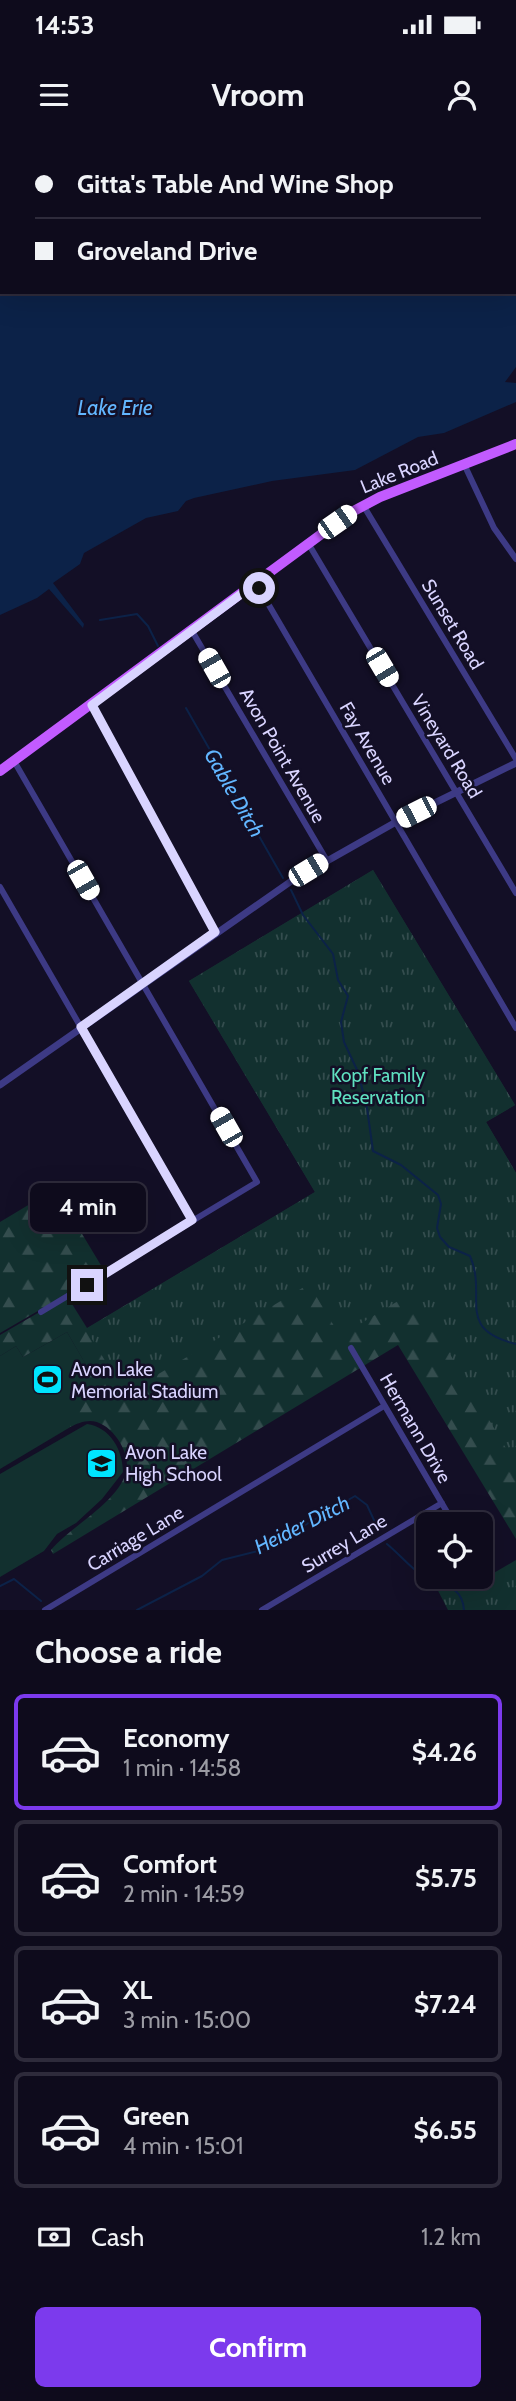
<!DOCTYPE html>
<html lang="en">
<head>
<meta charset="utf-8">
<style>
	:root { --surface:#0e0b1c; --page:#171425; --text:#f1f3f6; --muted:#9b9ba3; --line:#2e2b3b; --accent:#7c3aed }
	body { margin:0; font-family:Cabin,sans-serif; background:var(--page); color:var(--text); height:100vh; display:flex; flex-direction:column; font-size:26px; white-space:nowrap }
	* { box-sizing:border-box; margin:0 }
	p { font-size:23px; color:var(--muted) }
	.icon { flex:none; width:38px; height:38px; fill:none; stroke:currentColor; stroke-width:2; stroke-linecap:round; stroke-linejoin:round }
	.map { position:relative; height:1470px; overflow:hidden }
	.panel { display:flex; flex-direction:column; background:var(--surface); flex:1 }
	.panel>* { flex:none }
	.top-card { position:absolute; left:0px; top:0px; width:516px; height:154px; box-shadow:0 7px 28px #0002,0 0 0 2px var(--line); display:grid; align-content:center; height:154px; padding:0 35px; background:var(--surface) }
	.buttons { position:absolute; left:416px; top:1372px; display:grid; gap:14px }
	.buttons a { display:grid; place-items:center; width:77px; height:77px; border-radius:10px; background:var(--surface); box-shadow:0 7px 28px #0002,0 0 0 2px var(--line); font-size:35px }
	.end { position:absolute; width:32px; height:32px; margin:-16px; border:9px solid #d9d4ff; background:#111; box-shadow:0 0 0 4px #111 }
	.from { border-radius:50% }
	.bubble { position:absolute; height:49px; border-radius:10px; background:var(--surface); box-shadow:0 7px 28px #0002,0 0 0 2px var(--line); font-size:23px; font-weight:700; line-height:49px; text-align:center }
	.car { position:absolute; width:21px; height:42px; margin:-21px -10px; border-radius:9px; box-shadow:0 0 5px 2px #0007; background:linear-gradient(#fff 24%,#345 0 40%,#fff 0 76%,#345 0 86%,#fff 0) }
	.top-card b { display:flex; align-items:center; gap:24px; height:66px; font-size:26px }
	.top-card b+b { border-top:2px solid var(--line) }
	.top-card i { width:18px; height:18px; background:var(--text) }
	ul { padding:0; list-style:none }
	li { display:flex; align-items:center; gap:21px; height:116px; margin:0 14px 10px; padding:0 21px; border:4px solid var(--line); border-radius:10px }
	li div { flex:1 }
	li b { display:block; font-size:26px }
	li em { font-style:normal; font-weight:700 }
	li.current { border-color:var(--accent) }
	li>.icon { width:63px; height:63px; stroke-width:1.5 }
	h2 { padding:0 35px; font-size:32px; line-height:84px }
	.pay { display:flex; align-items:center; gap:18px; height:77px; padding:0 35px; font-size:26px }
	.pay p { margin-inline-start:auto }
	.cta { display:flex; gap:14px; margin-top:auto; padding:14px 35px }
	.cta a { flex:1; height:80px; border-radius:10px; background:var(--accent); color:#fff; font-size:28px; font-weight:700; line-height:80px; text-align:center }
	.status { display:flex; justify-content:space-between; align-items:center; height:49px; padding:0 35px; background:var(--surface); direction:ltr }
	.status svg { height:19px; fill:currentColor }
	header { display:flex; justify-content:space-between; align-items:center; height:91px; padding:0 35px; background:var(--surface); font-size:32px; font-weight:700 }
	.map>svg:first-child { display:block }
	.grass { fill:#12302f }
	.forest { fill:url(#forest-firs) }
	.park { fill:url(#park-tufts) }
	.water { fill:#0c2248; fill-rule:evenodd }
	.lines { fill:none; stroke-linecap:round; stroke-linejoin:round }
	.stream { stroke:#0c2248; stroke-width:2 }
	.minor { stroke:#3d3a85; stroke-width:6 }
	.tertiary { stroke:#3d3a85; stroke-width:7 }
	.primary { stroke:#c25bff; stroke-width:10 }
	.route { stroke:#d9d4ff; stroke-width:9 }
	.labels { text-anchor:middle; stroke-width:5; stroke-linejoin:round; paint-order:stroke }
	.street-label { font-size:19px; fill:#d9d4ff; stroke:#130f26 }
	.park-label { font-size:19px; fill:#5fe0c0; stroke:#130f26 }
	.poi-label { font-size:19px; fill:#d9d4ff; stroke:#130f26; text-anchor:start }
	.water-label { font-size:21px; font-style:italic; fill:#62b6ff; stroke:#130f26 }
</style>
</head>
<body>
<div class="status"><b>14:53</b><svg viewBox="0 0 49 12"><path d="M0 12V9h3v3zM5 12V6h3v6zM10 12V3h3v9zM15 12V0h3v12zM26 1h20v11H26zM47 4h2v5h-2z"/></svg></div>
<header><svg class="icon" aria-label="menu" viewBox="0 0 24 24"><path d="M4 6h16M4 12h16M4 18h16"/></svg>Vroom<svg class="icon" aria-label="person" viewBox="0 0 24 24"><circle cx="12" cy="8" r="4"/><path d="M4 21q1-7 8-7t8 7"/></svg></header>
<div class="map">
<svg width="516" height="1470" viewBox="0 0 516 1470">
	<defs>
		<pattern id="forest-firs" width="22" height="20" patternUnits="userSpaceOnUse" patternTransform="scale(1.75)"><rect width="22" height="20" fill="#12302f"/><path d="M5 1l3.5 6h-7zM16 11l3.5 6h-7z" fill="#344d4e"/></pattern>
		<pattern id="park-tufts" width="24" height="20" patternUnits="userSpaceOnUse" patternTransform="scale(1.75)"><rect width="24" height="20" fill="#12302f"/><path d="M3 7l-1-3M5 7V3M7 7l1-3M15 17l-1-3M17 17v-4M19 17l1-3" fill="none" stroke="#344d4e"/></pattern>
	</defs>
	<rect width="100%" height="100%" fill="#130f26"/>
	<path class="grass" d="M67,1192L109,1264L0,1329V1216L16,1206L23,1217Z
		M87,1284C110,1287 123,1310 123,1332L102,1359L76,1383L57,1394L44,1411L0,1437V1334Z"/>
	<path class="forest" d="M373,730L515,965L486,982L516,1033V1399L398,1205L53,1414L51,1410C71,1386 116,1364 126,1333C132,1313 111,1281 90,1281C83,1281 76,1284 70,1287L89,1230L67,1192L23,1217L16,1206L0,1216V1195L67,1156L87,1188L315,1052L189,841Z
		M55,1049L105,1132L0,1193V1082Z"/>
	<path class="park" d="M373,730L515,965L486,982L516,1033V1325L413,1152L340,1196L309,1144L125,1254L86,1189L315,1052L189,841Z
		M516,1420V1470H448L431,1437H477L480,1441Z"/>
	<path class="water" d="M0,0H516V227L505,242L516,243V262L444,293L418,297L355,330L272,341L194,358L186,361L178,371L146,378L84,413L80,424L53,443L84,484L83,488L49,449L37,458L0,475ZM2,2H514V152H2Z"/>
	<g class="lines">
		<path class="stream" d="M100,480L137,474L148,486L158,506
			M186,568L283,738
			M291,750L303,775L333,814L338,840L348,856L341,882L344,902L358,932L367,968L373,1011L401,1025L438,1055L441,1064L437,1088L440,1097L449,1107L470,1116C488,1157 454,1189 516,1204
			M387,1404C398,1413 409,1426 420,1434C438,1447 462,1442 464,1470
			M0,1446L14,1439L41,1461
			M137,1470L202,1436L222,1420L262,1410L355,1356L367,1365L379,1391"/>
		<path class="minor" d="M464,324L494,388L516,419
			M363,365L516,619
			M308,403L516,753
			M256,443L516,888
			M192,491L326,719
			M92,565L215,792
			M14,621L257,1042L41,1172
			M0,747L192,1080
			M351,1208L454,1384
			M45,1470L384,1266
			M262,1470L442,1363"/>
		<path class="tertiary" d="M0,945L290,742L396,682L516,623"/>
		<path class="primary" d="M0,631L350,373L380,357L516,304"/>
	</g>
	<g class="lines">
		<path class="route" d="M87,1145L192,1080L81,887L215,792L92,565L256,443L259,448"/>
	</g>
	<defs>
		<symbol id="stadium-square" viewBox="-11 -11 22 22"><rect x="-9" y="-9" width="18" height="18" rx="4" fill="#00e5ff" stroke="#130f26"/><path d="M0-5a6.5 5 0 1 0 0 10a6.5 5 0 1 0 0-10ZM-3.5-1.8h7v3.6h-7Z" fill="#111"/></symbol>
		<symbol id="school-square" viewBox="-11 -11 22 22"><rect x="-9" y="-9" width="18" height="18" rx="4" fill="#00e5ff" stroke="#130f26"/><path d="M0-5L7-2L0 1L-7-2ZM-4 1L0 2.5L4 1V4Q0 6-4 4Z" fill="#111"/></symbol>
	</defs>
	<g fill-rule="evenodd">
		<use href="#stadium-square" x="30" y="1222" width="35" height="35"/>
		<use href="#school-square" x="84" y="1306" width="35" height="35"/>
	</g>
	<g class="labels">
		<g class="street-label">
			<text transform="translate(399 332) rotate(-22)" y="7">Lake Road</text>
			<text transform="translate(453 484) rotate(59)" y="7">Sunset Road</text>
			<text transform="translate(368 603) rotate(60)" y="7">Fay Avenue</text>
			<text transform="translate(447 606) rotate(59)" y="7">Vineyard Road</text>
			<text transform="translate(283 615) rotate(60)" y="7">Avon Point Avenue</text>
			<text transform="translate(416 1288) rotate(60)" y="7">Hermann Drive</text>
			<text transform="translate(135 1398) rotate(-31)" y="7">Carriage Lane</text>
			<text transform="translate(344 1403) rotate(-31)" y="7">Surrey Lane</text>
		</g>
		<g class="park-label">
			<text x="378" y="942">Kopf Family<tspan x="378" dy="22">Reservation</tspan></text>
		</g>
		<g class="poi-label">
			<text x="71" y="1236">Avon Lake<tspan x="71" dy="22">Memorial Stadium</tspan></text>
			<text x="125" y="1319">Avon Lake<tspan x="125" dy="22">High School</tspan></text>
		</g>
		<g class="water-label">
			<text x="115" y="275">Lake Erie</text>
			<text transform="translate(234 653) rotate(60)" y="7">Gable Ditch</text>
			<text transform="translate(302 1385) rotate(-27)" y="7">Heider Ditch</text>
		</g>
	</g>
</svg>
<div class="buttons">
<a><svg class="icon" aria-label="locate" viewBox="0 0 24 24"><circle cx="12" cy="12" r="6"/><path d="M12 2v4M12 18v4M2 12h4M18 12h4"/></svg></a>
</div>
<i class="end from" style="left:259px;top:448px"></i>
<i class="end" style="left:87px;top:1145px"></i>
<div class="bubble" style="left:30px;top:1043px;width:116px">4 min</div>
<i class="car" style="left:337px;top:382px;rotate:55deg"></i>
<i class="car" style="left:382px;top:527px;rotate:149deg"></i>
<i class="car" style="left:214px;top:528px;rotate:330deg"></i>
<i class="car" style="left:416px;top:672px;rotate:243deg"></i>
<i class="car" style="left:308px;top:730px;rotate:59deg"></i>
<i class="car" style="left:83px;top:740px;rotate:150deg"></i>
<i class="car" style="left:226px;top:987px;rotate:330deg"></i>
<div class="top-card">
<b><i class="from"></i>Gitta's Table And Wine Shop</b>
<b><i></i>Groveland Drive</b>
</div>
</div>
<section class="panel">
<h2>Choose a ride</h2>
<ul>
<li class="current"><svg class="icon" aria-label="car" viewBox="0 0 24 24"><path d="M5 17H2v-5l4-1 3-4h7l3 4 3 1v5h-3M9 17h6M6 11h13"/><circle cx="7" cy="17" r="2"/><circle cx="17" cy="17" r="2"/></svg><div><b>Economy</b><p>1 min · 14:58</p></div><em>$4.26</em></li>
<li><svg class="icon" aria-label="car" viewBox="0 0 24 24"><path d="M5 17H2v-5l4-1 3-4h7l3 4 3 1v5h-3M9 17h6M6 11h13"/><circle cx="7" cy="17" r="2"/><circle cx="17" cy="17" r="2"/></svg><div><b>Comfort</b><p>2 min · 14:59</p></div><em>$5.75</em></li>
<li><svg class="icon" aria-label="car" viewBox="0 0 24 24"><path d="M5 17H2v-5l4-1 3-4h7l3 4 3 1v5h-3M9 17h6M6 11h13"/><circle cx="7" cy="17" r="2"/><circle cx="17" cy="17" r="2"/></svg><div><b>XL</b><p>3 min · 15:00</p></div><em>$7.24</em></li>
<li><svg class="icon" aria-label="car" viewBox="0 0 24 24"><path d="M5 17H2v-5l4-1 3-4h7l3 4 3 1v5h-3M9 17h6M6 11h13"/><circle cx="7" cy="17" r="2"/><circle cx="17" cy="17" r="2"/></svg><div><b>Green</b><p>4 min · 15:01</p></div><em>$6.55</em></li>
</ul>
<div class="pay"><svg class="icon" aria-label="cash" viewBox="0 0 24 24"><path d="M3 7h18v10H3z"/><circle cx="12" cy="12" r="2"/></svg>Cash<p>1.2 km</p></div>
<div class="cta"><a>Confirm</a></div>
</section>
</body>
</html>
